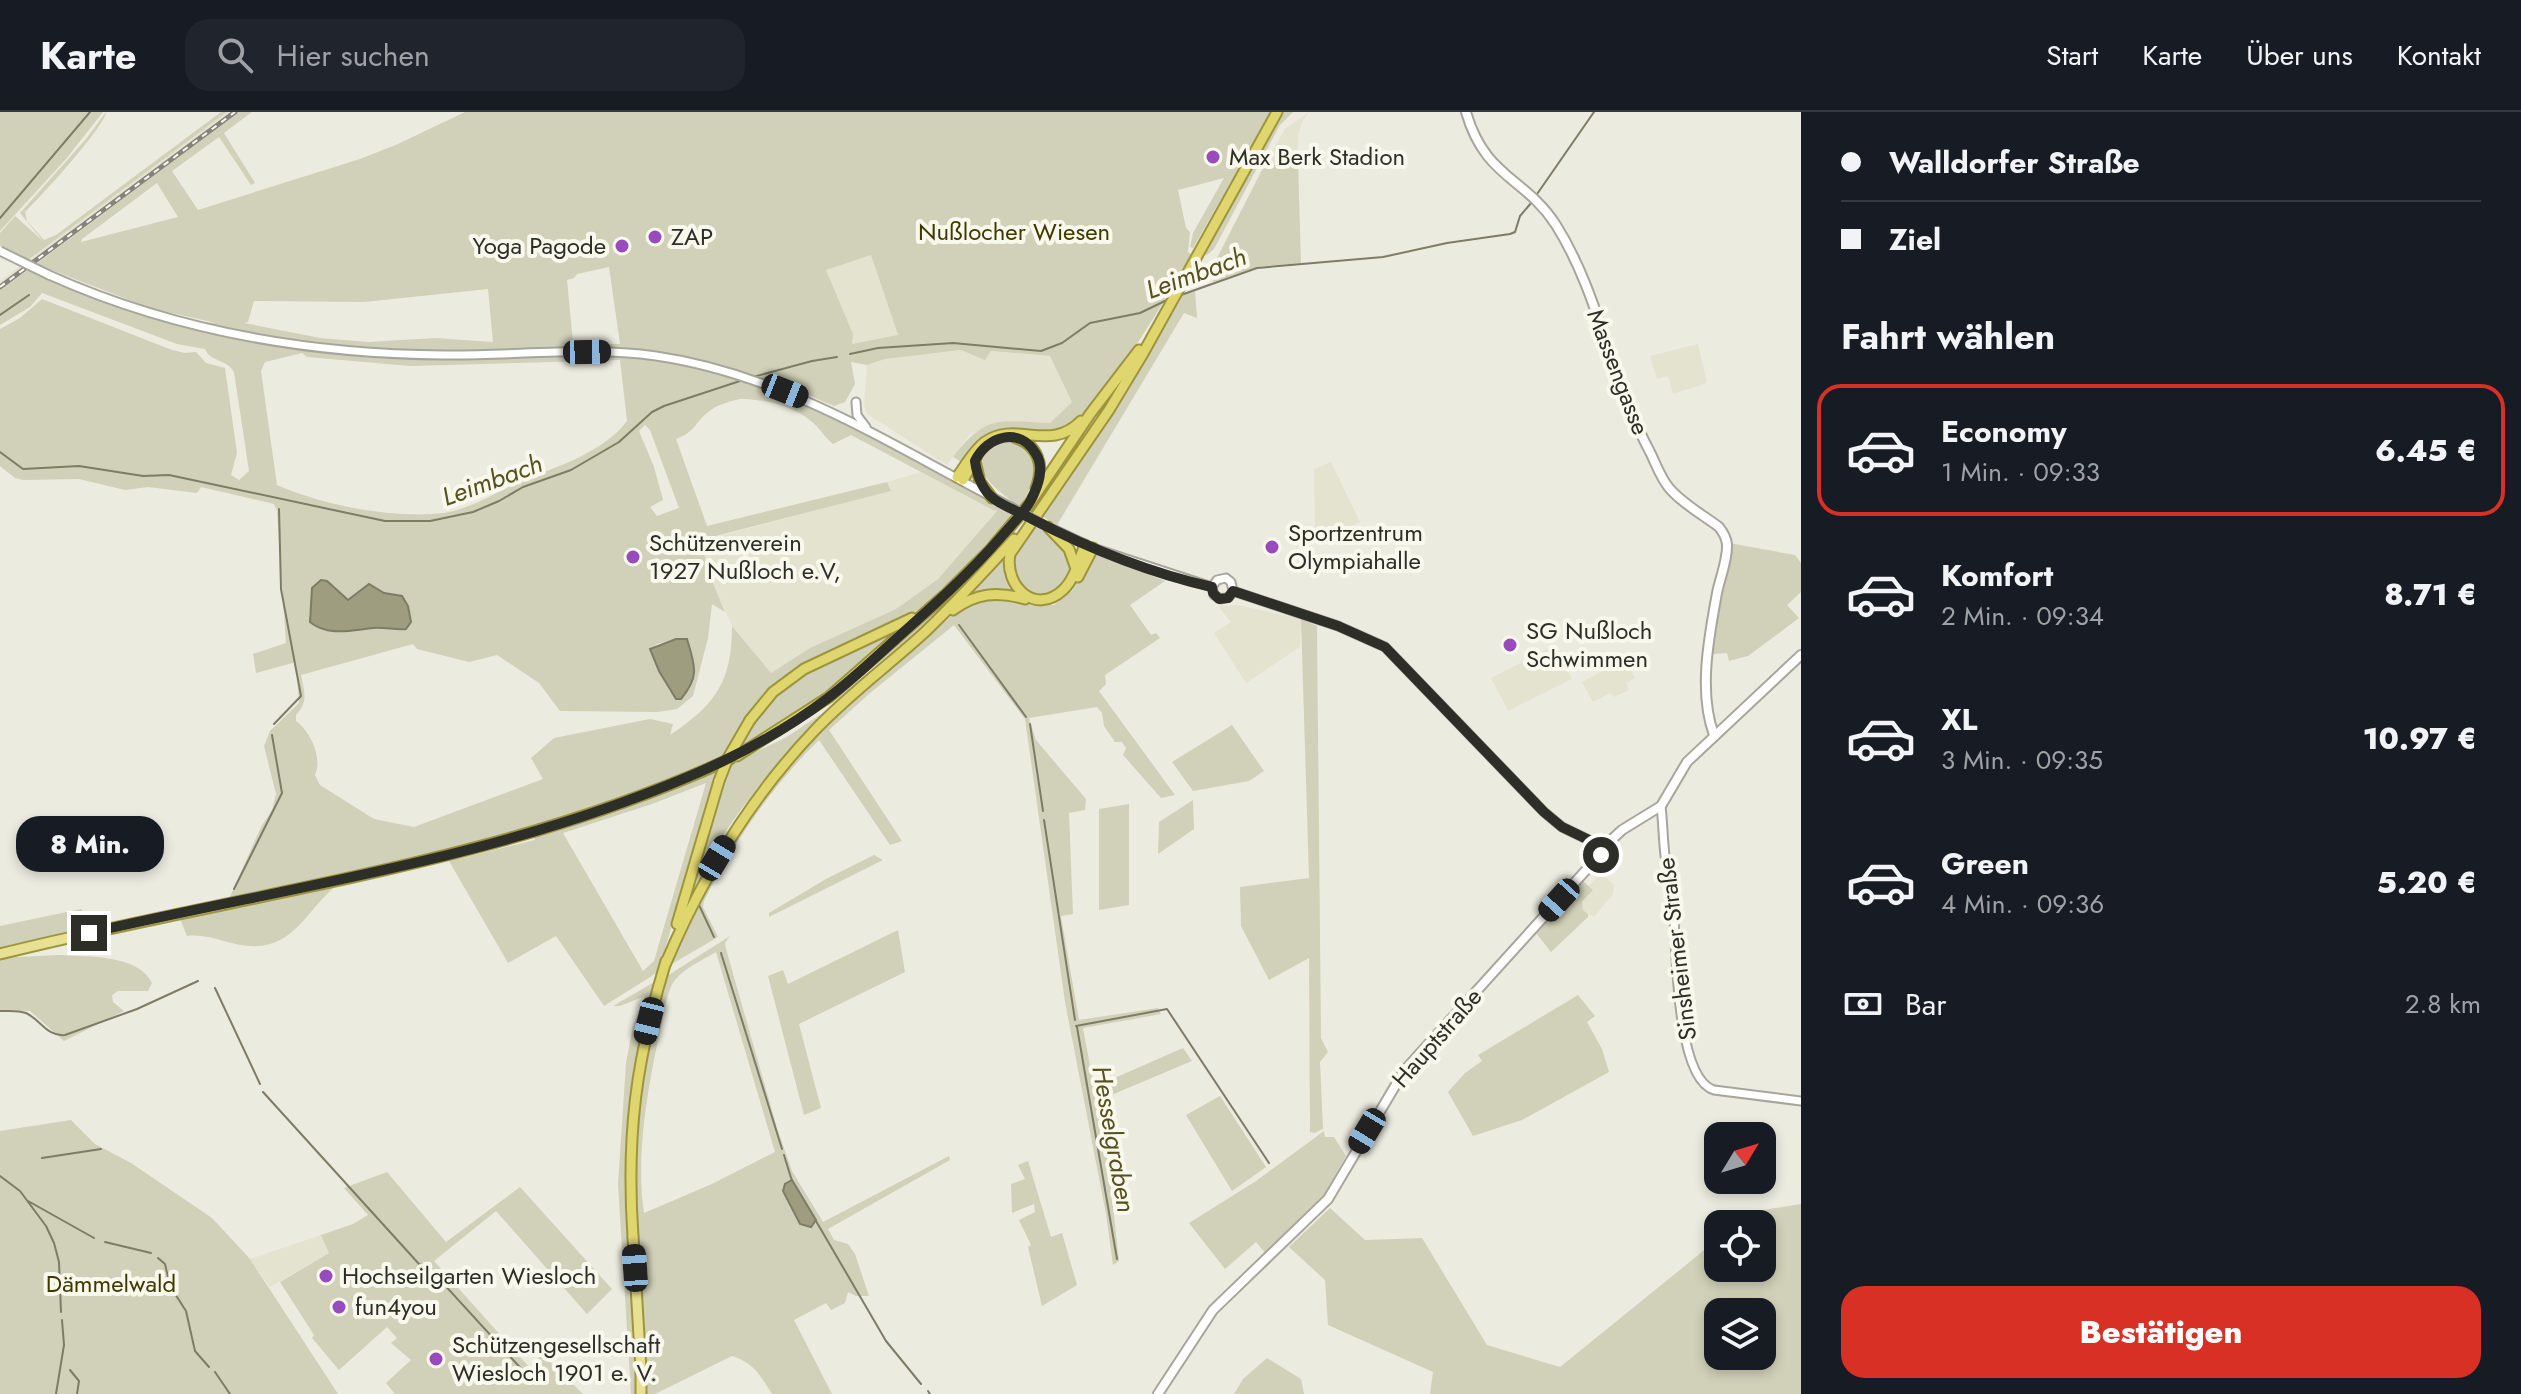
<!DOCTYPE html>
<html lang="de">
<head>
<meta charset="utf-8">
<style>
	:root { --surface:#171b24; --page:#20242c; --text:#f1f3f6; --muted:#9ea1a6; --line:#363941; --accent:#d93025 }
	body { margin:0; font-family:Jost,sans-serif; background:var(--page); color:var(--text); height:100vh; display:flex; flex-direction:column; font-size:30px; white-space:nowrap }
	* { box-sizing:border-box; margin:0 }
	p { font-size:26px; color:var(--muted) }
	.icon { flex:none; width:44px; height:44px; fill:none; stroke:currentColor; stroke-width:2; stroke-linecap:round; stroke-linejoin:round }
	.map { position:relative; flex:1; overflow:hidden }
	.details { display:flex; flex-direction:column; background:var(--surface); width:720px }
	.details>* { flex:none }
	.guide { display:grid; align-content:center; height:176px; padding:0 40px; background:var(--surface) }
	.needle { width:52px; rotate:52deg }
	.tools { position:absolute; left:1704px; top:1010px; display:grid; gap:16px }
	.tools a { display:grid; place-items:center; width:72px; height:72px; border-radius:16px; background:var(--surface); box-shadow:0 4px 12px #0003; font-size:40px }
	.end { position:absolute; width:36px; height:36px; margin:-18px; border:10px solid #2e2e29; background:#fff; box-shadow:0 0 0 4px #fff }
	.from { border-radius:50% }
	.bubble { position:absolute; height:56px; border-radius:24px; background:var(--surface); box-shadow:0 4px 12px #0003; font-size:26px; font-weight:800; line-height:56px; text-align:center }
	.car { position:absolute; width:24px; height:48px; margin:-24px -12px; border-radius:10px; box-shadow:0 0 6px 2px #0007; background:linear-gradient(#222 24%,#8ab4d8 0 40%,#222 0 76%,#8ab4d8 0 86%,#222 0) }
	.guide b { display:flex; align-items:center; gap:28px; height:76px; font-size:30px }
	.guide b+b { border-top:2px solid var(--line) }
	.guide i { width:20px; height:20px; background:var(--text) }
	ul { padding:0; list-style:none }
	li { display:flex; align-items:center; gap:24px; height:132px; margin:0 16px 12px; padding:0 24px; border:4px solid transparent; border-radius:24px }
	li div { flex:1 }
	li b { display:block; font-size:30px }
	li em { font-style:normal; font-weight:800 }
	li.active { border-color:var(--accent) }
	li>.icon { width:72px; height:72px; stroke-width:1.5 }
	h2 { padding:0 40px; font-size:36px; line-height:96px }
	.pay { display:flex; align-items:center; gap:20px; height:88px; padding:0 40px; font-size:30px }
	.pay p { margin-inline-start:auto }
	.primary-button { display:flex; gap:16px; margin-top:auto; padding:16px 40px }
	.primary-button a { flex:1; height:92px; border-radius:24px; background:var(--accent); color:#fff; font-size:32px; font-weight:800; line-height:92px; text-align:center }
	header { display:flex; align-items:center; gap:48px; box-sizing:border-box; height:112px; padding:0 40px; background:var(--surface); border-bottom:2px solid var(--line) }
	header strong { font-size:38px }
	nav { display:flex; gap:44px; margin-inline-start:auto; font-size:28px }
	.search { width:560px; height:72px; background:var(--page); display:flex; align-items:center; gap:20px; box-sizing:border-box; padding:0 28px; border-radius:24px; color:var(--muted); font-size:30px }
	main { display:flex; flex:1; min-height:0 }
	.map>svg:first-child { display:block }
	.built { fill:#e4e3d0 }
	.green { fill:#d1d0b8; fill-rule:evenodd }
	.water { fill:#9f9d80; stroke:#7d7c66; stroke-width:2 }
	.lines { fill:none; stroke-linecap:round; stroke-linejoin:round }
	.stream { stroke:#7d7c66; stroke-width:2 }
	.tertiary-casing { stroke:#a7a69c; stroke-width:11 }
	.secondary-casing { stroke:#a7a69c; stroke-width:12 }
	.primary-casing { stroke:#9d953e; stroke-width:13 }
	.trunk-casing { stroke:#9d953e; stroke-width:13 }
	.tertiary { stroke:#fff; stroke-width:7 }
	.secondary { stroke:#fff; stroke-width:8 }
	.primary { stroke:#e8e092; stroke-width:9 }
	.trunk { stroke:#e0d66e; stroke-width:9 }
	.rail-casing { stroke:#84837c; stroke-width:5 }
	.rail { stroke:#f9f8ed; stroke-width:2; stroke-dasharray:6; stroke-linecap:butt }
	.tertiary-bridge-casing { stroke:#a7a69c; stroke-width:11; stroke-linecap:butt }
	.trunk-bridge-casing { stroke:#9d953e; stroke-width:13; stroke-linecap:butt }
	.tertiary-bridge { stroke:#fff; stroke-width:7 }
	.trunk-bridge { stroke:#e0d66e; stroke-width:9 }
	.route { stroke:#2e2e29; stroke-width:10 }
	.poi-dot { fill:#984bbc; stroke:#f9f8ed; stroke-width:3 }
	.labels { text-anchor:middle; stroke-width:8; stroke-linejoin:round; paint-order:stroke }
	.poi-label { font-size:24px; fill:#2e2e29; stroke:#f9f8ed; text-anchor:start }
	.park-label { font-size:24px; fill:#3e3901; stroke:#f9f8ed }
	.street-label { font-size:24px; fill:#2e2e29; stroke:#f9f8ed }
	.water-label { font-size:26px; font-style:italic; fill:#56511f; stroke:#f9f8ed }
</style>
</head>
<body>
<header>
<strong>Karte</strong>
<div class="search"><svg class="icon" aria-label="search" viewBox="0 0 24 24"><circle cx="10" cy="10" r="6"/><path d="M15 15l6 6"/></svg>Hier suchen</div>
<nav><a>Start</a><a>Karte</a><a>Über uns</a><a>Kontakt</a></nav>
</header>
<main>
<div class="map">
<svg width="1801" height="1282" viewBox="0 0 1801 1282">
	<rect width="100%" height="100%" fill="#ecebe0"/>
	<path class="built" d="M227,0H239L0,178V169Z
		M1309,0L1302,10L1298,24V49L1264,54L1285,17Z
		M871,143L898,224L851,232L826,158Z
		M1698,232L1707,271L1673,282L1668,264L1657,267L1650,244Z
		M961,238L985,248L990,239L1050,244L1073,289L1050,311L1005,309L970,322L947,353L867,302L864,293L867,253L885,247Z
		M1331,350L1360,410L1325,426V423H1315L1314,357Z
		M921,360L995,399L1000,397L938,467L896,497L810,536L771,561L732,514L711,466L700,429L890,379L887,370Z
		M1238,493L1301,507L1300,535L1246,571L1214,521L1231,510L1218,494Z
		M1555,533L1572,567L1508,599L1491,566Z
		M1625,547L1635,566L1626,571L1629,578L1614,585L1610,581L1593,590L1582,570Z
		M1601,761L1614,773L1613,782L1594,805L1583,798L1582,791L1593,778L1589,774Z
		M321,1123L330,1140L270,1175L250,1147Z"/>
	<path class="green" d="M0,0H103L66,47L0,119Z
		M106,0C106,13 40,86 25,100L27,109L44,128L56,123L221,0H227L28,148L0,134V121L15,104L43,129L20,101L86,27Z
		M239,0H252L224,21L255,71L251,73L219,25L172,59L198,98L360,47L398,32L465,0H1271L1193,136L1190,135L1193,121L1224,66L1178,78L1186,116L1190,120L1188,140L1191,142L1187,150C1166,186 1093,314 1053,321C1036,324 1016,321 998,321L963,351L953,345C986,302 1000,309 1050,311L1072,290L1050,244L991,239L985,248L961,238L885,247L867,253L851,250L855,272L845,290L834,294L768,266L752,270L853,314L1014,402C980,440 948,480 904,507C879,522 851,528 825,541C786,560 752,596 729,633C750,626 755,604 769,588C777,579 788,570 798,563C833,539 875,531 911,510C853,562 792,615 720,648C565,719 395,751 229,787L261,715L272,698L276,682L264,634L270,619L299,591L296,550L256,561L253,542L286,531L277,399L274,392L201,375L197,381L148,375L125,378L79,367L23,368L15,366L0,354V217L20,206L42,187L172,238L185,241L196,240L206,251L225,256L237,341L231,363L239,368L249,359L234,260C227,247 210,250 205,237L177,232L42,181L30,195L0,213V178L28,158L176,212L305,238L413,247L613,243L668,248L742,261C697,248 651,238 605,236C544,234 483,241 423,240C313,238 205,219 102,181L192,209L216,211L150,196L36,152ZM157,71L178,105L81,130L82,127ZM871,143L898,223L852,232L853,222L826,158ZM609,155L620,232L573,231L567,168L574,166L577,162ZM488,177L493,230L435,226L368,230L320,226L244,211L248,210L254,189L364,190ZM302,241L307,245L410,254L620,248L627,309C606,337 566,352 534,364C504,375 475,396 444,401C393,407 322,393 277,373L261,259L265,250ZM739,287C764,287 792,293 811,309C820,316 824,325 833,332L851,323L995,399L998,398L938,467L896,497L810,536L771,561L732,514C732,570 715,593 670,623L673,612L650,607L554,626L531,646L543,667L414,715L374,707L320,673L315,663C323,646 310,619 296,609V603C309,589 304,580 301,563L413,532L417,537L469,550L497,543L539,571L560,599L658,600L677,597L693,584L708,526L712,492L725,500L711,466L700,428L891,379L887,370L707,414L676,327C695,320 694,312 707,301C716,293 728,290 739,287ZM645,313L650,318L679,396L657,404L650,395L663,388L654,355L639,319ZM327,469L348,488L370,472L384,481L402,485L393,518L376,515L322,517L309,503L313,487ZM676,527L687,528L670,580L650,538L657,532Z
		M1280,0H1293L1280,13L1214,137L1207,143L1203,142Z
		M1298,49L1301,151L1257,155L1213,170L1215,150L1264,54Z
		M1195,179L1197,206L1184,201L1057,413L1041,404L1145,245L1181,183Z
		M1006,326L1020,328L1039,351L1033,376L1020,394C994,379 949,338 1006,326Z
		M1019,406L1024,409C973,472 913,527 847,575Z
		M1033,414C1058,425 1063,432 1072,457C1060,484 1045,489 1019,475C1007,441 1014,441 1033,414Z
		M1729,431L1795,443L1801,451V480L1787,493L1799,506L1748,544L1729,549L1727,541L1713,542V527Z
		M1006,441L1020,482L992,478L968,485Z
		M1098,442L1165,469L1130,493L1151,523L1156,521L1160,526L1105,563L1106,572L1099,579L1175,683L1161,686L1123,643L1126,636L1122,630H1115L1104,614L1102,601L1097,595L1029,606L1036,628L1086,687L1085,698L1069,701L1073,802L1061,804L1079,908L1158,896L1161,902L1083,916L1094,975L1183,936L1192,949L1097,989L1107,1039L1119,1149L1113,1153L1106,1102L1065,890L1025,607L954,513L870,581L829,618L902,729L890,733L819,628C771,675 735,729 704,789L703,795L718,825L670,853L675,835L717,750L792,646L840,597L956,500L985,485L1036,493H1054L1072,479L1093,445Z
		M1301,507L1317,514L1321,926L1328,940L1320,950L1323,1017L1314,1021L1310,1020L1309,846L1269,868L1241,814L1240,775L1309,766Z
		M832,595C792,637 750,679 720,729C705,754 693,781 680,807L728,653L785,626Z
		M1232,613L1264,659L1249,669L1193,679L1172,650Z
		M719,658L658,860L604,894L556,824L508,851L449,749L535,728L533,723L603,702ZM706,671L654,849L643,859L563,721L652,692Z
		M1193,688L1194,717L1158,742L1159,710Z
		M1129,692V793L1099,798V697Z
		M874,743L883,748L769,805V801L826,767Z
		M1583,769L1593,778L1582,790L1583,798L1588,802V805L1551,840L1536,821Z
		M336,774C307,797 294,837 250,834C228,833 209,821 187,824L179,804Z
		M81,797L92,812L0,839V814Z
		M898,818L905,860L799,912L821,996L804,1003L768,864L783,858L788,872Z
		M730,824L725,831L726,837L777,1016L792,1059L823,1110L949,1044L950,1048L828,1117L834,1128L848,1132L855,1142L869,1184H856L848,1180L845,1191L831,1198L826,1191L794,1208L832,1282H772C760,1263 754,1251 732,1244L655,1282H644L634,1095L638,976L659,882L667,864ZM716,840L775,1040L712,1072L644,1101C635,1041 649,969 662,910C665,897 667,878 675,868C684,856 703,848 716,840Z
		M59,843C87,845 138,842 152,871L148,879H118L112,883L113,890L124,899L64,929L30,899L0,898V846Z
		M656,869C637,939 623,1009 625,1083C628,1140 634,1198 637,1255V1282H631L618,1072L626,951L633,914L645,884L620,894H613Z
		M1578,883L1595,904L1587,910L1602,937L1609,960L1522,1008L1473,1024L1448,980L1465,961L1482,949L1478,943Z
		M1220,984L1266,1055L1232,1079L1186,1003Z
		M71,1008L95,1032L131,1051L212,1106L250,1147L338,1282H0V1019Z
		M1324,1019L1325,1025H1334L1346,1044L1318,1093L1266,1142L1256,1130L1225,1157L1189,1111L1256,1069Z
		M1028,1049L1051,1125L1062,1121L1077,1173L1042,1194L1028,1135L1031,1133L1019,1108L1035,1100L1034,1092L1012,1101L1011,1072L1025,1067L1018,1053Z
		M387,1060L446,1130L520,1075L612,1177L587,1202L496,1099L434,1149L530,1256L542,1242L583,1282H395L386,1271L411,1248L391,1231L397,1226L387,1215L339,1258L312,1226L314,1223L280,1170L329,1141L321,1123L353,1112L368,1103L344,1076Z
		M1801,1092V1282H1430L1433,1260L1328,1213L1325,1168L1289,1135L1330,1096L1365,1128L1422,1126L1487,1233L1560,1255L1718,1127V1156H1762V1112H1736L1751,1100ZM1718,1200H1762V1244H1718Z
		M1267,1246L1301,1267L1304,1282H1234L1243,1267Z"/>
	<path class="water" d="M321,468L327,469L348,488L369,472L384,481L402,484L408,494L411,510L406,517C395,518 384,515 373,516C352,518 328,525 310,510L312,476Z
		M676,527H687C695,554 700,564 681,587H676L659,559L650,537Z
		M792,1068L816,1108L811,1115L800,1112L783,1079L785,1072Z"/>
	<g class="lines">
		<path class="stream" d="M1535,85L1594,0
			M0,106L90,0
			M1181,183L1257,156L1383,145L1447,131L1510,122L1515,120L1520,104L1532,90
			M0,203L29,183
			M850,242L878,236L953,231L1041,239L1062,231L1090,211L1140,201L1167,188
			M753,265L812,249L837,245
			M0,340L23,357L79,354L143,364L169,363L385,409H430L473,400L499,389L523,375L571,358L619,330L652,300L664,294L743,268
			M959,513L1026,605
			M274,612L301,584L281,477L279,397
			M1030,612L1043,699
			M1044,708L1075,908
			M234,777L282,681L272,623
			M699,793L714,825
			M721,841L782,1037
			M215,876L260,972
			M0,899C9,899 18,898 26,901C41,908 47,925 65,923L137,897L198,869
			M1076,914L1167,897L1269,1051
			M1077,915L1117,1147
			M263,980L419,1152L430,1157L526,1262
			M784,1043L792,1069
			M42,1046L101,1037
			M0,1064L20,1079L46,1114L54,1131L59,1150L61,1200
			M28,1089L94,1126
			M816,1109L886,1229L921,1272
			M105,1130L151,1141
			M158,1146L165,1152L170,1174L186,1199L195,1239L209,1255
			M70,1258L79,1269L77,1282
			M215,1260L230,1282
			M928,1279L930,1282
			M56,1282L64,1233L62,1208"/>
		<defs>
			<path id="tertiary" d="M49,163C174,219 308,242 444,243C515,244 586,234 656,244C787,263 896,336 1011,395
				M856,290L857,303L866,315
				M1053,417L1093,436L1212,475
				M1212,475L1217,468L1226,466L1231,470L1233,479
				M1212,475L1214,483L1221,487L1229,485L1233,479
				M1233,479L1338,514L1385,535L1544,700L1562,715L1593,730
				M1661,694C1663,711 1663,727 1665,743C1667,758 1672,772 1673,786C1676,823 1674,966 1714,978L1801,989"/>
			<path id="secondary" d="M1466,0C1485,66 1525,65 1556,113C1600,183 1611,268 1650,340C1656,352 1661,367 1670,377C1683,392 1703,403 1719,415C1723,420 1726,425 1727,432C1728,447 1720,466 1717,481C1709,525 1698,580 1714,623
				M1595,742L1605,741L1607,732L1622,718L1661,694L1687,650L1801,543
				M1158,1282L1213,1198L1328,1087L1404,959L1587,757L1595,742L1592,737L1593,730L1602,727L1607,732"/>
			<path id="primary" d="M0,842C244,781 499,753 730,647
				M633,1125L641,1257V1282"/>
			<path id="trunk" d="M1014,325C1038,333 1045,353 1036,376
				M975,349L980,370L992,386
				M957,365C965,354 974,338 985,330C1016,308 1050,341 1081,309
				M963,368L976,346
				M1048,415L1069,437L1075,454
				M1085,433C1079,447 1075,467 1063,478C1035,504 1004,474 1010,442L1109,298L1141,245L1277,0
				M1078,465L1093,436
				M953,498C976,481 997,479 1025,487
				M750,608L773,580L804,557L912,506
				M737,644L829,585L945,483L990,438L1030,391L1090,302L1139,238
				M677,812L719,669
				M665,853C702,765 749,687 815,618C849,582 889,553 925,520C956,490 985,459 1014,427
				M633,1125C626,1022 636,948 666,849"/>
		</defs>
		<use href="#tertiary" class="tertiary-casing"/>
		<use href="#secondary" class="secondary-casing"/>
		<use href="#primary" class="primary-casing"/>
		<use href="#trunk" class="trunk-casing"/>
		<use href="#tertiary" class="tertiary"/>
		<use href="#secondary" class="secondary"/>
		<use href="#primary" class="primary"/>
		<use href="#trunk" class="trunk"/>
		<defs>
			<path id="rail" d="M0,175L235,0"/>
		</defs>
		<use href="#rail" class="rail-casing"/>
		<use href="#rail" class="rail"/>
		<defs>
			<path id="tertiary-bridge" d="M0,139L49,163
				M1011,395L1044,413"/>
			<path id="trunk-bridge" d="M719,669L728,646L750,608"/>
		</defs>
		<use href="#tertiary-bridge" class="tertiary-bridge-casing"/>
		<use href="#trunk-bridge" class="trunk-bridge-casing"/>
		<use href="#tertiary-bridge" class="tertiary-bridge"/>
		<use href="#trunk-bridge" class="trunk-bridge"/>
	</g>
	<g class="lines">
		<path class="route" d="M89,821C262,781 439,755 607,696C686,668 761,637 828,586C852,568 874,547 897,526C933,494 969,462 1001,425C1011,413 1024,401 1031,388C1038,374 1045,356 1036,342C1020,314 987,324 975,349C977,363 982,378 994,387C1005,395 1020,400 1032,407C1088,436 1150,461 1212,475L1213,481L1219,487L1228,486L1233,479L1338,514L1385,535L1544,700L1562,715L1593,730L1592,739L1601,743"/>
	</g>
	<g class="poi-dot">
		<circle cx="1213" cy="45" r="8"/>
		<circle cx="655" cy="125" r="8"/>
		<circle cx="622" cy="134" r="8"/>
		<circle cx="1272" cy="435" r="8"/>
		<circle cx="633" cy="445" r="8"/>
		<circle cx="1510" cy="533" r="8"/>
		<circle cx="326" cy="1164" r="8"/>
		<circle cx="339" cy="1195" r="8"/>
		<circle cx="436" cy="1247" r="8"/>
	</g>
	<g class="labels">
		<g class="poi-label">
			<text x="1229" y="53">Max Berk Stadion</text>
			<text x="671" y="133">ZAP</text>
			<text x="606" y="142" text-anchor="end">Yoga Pagode</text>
			<text x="1288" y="429">Sportzentrum<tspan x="1288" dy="28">Olympiahalle</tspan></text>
			<text x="649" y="439">Schützenverein<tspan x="649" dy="28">1927 Nußloch e.V,</tspan></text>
			<text x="1526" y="527">SG Nußloch<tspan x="1526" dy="28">Schwimmen</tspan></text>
			<text x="342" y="1172">Hochseilgarten Wiesloch</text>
			<text x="355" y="1203">fun4you</text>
			<text x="452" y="1241">Schützengesellschaft<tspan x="452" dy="28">Wiesloch 1901 e. V.</tspan></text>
		</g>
		<g class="park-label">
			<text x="1014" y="128">Nußlocher Wiesen</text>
			<text x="111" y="1180">Dämmelwald</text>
		</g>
		<g class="street-label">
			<text transform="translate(1618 260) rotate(69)" y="8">Massengasse</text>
			<text transform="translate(1677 837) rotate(-97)" y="8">Sinsheimer Straße</text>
			<text transform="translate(1437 926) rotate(-49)" y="8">Hauptstraße</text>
		</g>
		<g class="water-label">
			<text transform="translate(1196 161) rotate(-20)" y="9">Leimbach</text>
			<text transform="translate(492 368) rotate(-20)" y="9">Leimbach</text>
			<text transform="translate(1114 1027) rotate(80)" y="9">Hesselgraben</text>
		</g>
	</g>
</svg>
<div class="tools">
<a><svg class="needle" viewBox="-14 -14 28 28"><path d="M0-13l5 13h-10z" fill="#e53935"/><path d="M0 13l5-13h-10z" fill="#9ea1a6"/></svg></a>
<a><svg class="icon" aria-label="locate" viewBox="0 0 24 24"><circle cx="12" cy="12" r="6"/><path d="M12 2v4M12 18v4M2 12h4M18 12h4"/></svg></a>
<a><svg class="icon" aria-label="layers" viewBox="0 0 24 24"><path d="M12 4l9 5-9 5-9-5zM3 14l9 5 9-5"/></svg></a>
</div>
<i class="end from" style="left:1601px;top:743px"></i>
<i class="end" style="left:89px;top:821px"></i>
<div class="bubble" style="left:16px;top:704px;width:148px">8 Min.</div>
<i class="car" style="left:587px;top:240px;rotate:89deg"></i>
<i class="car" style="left:785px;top:279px;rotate:112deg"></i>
<i class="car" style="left:717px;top:746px;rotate:31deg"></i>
<i class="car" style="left:1559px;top:788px;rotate:222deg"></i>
<i class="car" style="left:649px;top:909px;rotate:194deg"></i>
<i class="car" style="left:1367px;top:1019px;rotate:211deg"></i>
<i class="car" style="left:635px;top:1156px;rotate:356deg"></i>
</div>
<section class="details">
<div class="guide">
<b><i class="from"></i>Walldorfer Straße</b>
<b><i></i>Ziel</b>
</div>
<h2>Fahrt wählen</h2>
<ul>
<li class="active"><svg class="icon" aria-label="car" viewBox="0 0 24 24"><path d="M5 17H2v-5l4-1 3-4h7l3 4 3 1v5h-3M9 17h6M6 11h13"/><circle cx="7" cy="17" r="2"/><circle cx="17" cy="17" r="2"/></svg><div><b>Economy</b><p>1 Min. · 09:33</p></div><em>6.45 €</em></li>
<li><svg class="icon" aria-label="car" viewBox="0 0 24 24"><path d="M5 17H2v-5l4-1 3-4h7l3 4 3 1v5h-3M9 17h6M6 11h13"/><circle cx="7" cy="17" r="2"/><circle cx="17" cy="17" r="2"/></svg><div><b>Komfort</b><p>2 Min. · 09:34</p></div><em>8.71 €</em></li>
<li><svg class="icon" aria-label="car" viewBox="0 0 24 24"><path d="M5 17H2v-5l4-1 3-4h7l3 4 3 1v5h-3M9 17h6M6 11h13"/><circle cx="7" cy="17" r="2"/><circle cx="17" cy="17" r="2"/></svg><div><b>XL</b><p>3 Min. · 09:35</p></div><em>10.97 €</em></li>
<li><svg class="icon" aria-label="car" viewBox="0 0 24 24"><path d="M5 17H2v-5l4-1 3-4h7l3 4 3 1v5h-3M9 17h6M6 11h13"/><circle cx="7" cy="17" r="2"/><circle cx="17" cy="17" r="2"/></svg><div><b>Green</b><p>4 Min. · 09:36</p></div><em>5.20 €</em></li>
</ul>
<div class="pay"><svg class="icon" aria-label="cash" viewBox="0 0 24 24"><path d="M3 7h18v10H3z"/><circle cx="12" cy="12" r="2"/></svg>Bar<p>2.8 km</p></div>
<div class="primary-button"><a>Bestätigen</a></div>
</section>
</main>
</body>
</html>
